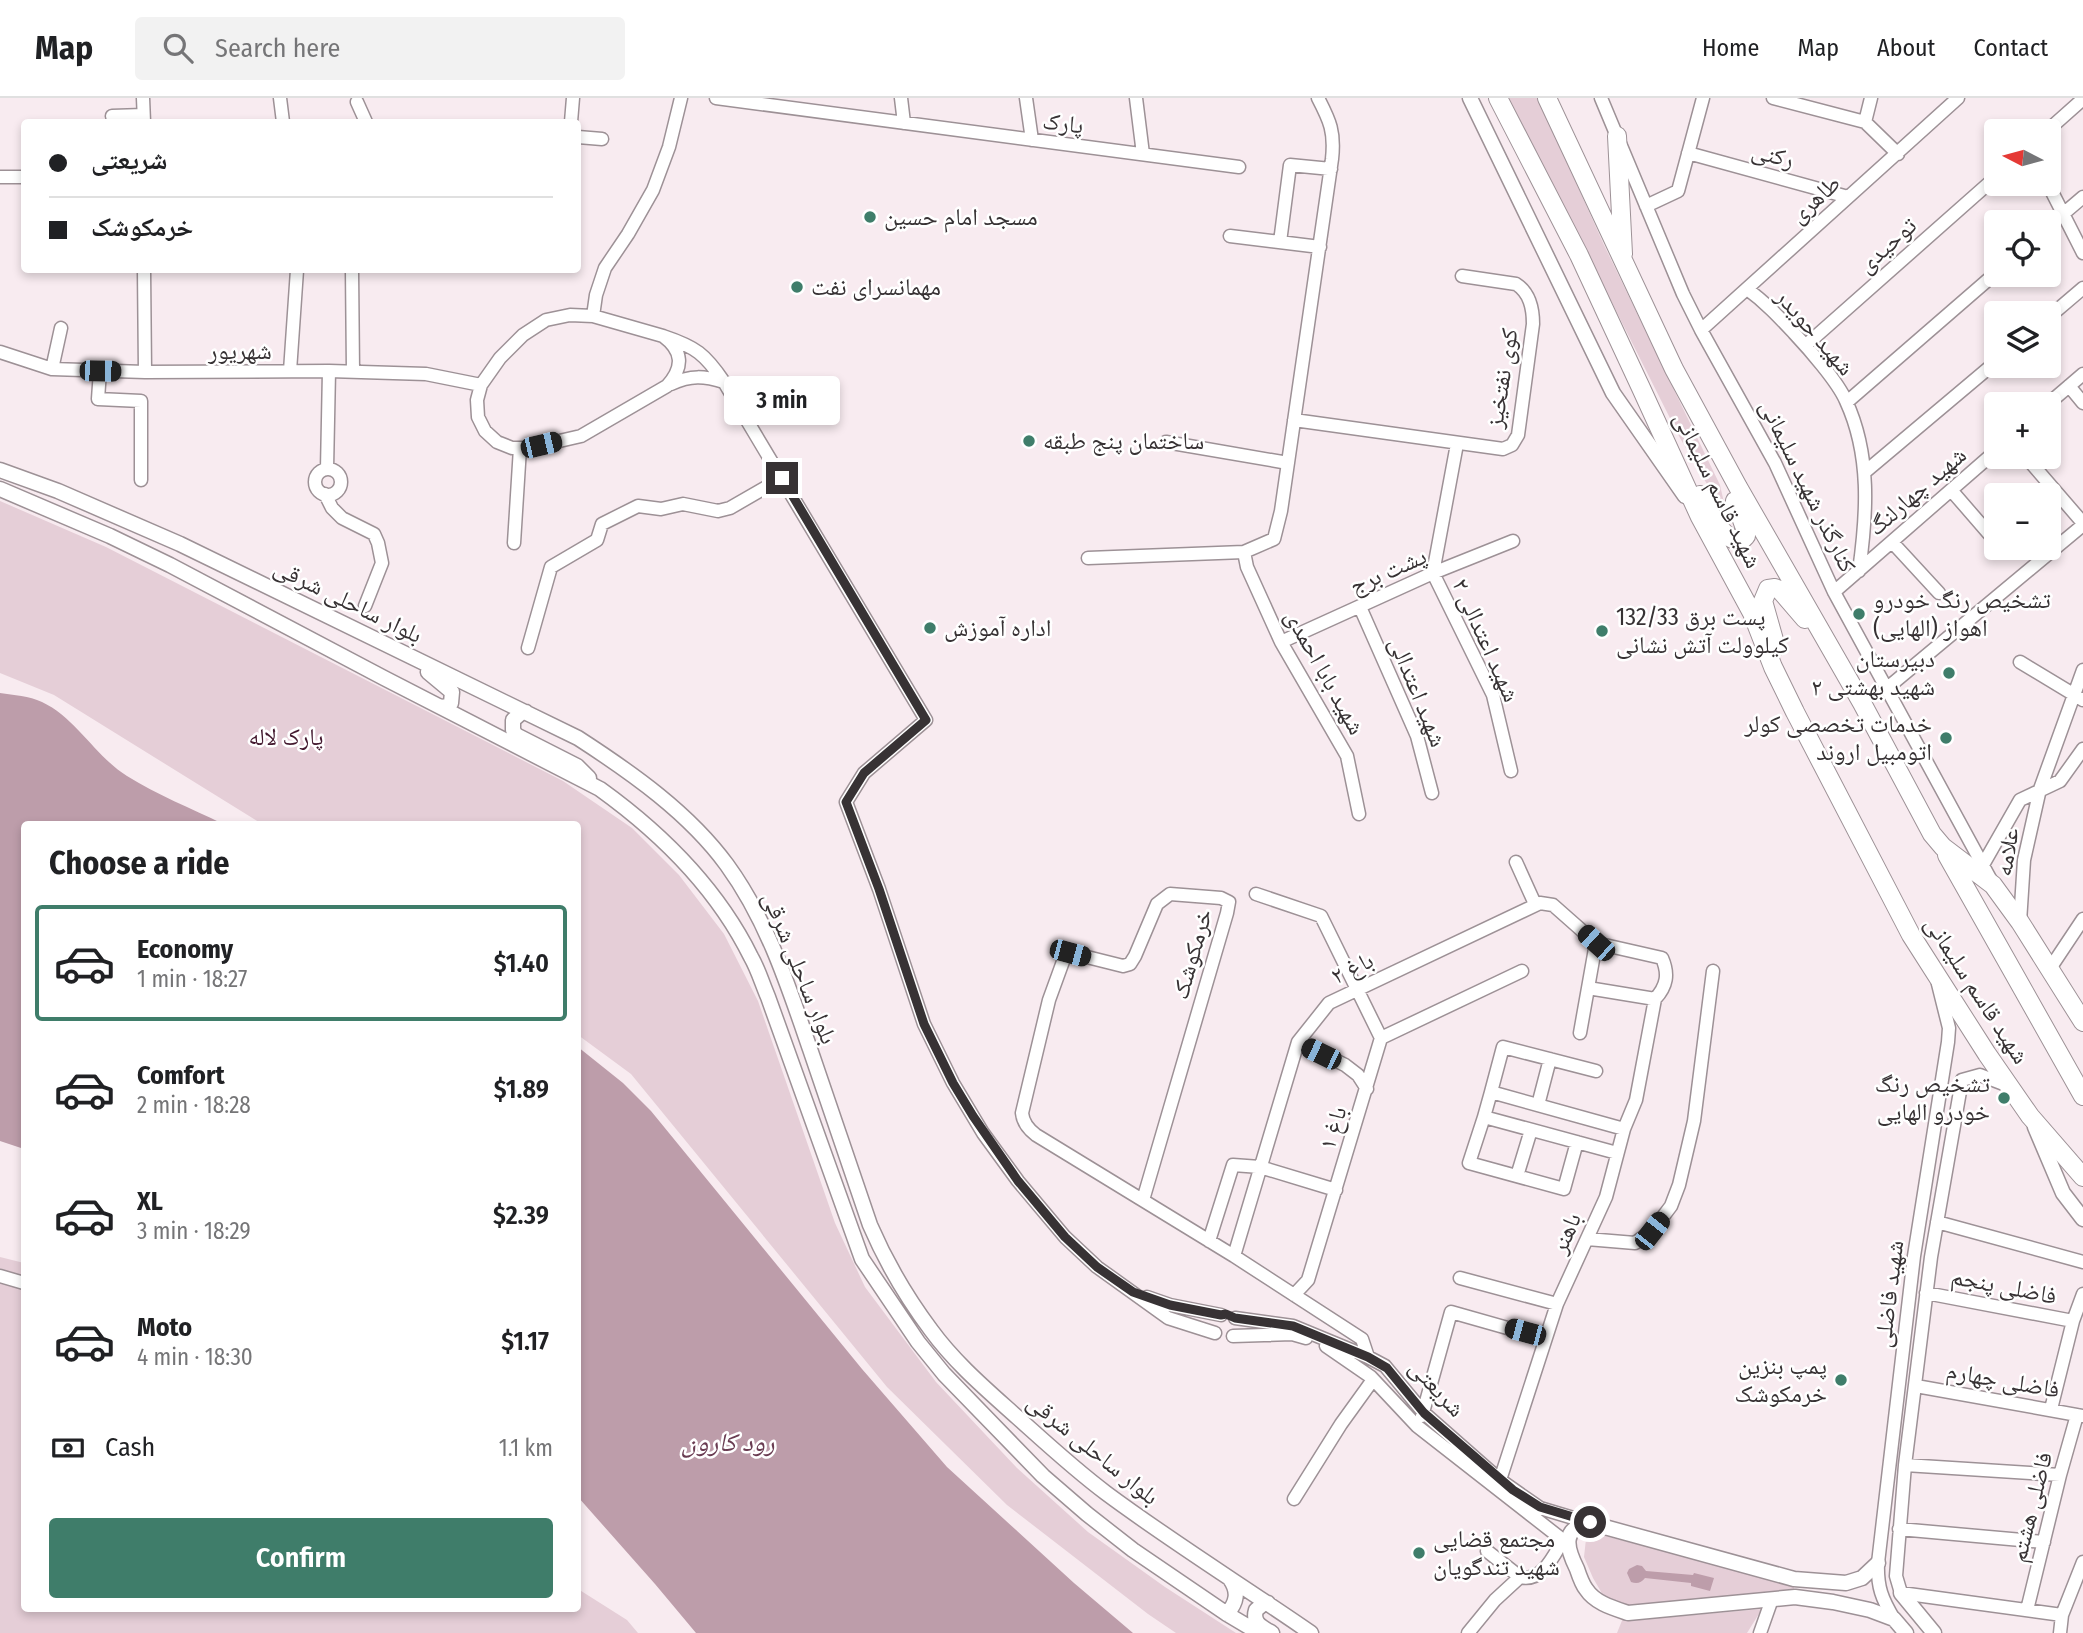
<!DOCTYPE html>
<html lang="en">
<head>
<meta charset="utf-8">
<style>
	:root { --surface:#fff; --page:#f2f2f2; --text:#202124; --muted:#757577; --line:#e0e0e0; --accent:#3f7d6a }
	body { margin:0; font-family:"Fira Sans Condensed","Noto Naskh Arabic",sans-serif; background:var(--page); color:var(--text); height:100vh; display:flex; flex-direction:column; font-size:26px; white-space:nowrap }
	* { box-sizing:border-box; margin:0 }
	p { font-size:23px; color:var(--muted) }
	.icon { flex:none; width:38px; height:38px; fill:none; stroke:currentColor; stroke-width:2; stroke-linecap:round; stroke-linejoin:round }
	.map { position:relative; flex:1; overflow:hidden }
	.details { position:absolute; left:21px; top:723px; width:560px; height:791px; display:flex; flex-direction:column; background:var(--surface); border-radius:7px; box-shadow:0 4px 10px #0003 }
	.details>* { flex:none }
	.top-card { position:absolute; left:21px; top:21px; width:560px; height:154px; border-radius:7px; box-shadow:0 4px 10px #0003; display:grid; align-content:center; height:154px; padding:0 28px; background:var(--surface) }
	.needle { width:46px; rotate:276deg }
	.fabs { position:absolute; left:1984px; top:21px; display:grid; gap:14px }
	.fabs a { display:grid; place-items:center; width:77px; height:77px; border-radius:7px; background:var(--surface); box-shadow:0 4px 10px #0003; font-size:35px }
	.end { position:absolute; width:32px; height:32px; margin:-16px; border:9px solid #373234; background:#fff; box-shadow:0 0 0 4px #fff }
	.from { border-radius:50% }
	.bubble { position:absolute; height:49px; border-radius:7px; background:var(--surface); box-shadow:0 4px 10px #0003; font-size:23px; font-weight:600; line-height:49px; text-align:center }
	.car { position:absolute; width:21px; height:42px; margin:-21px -10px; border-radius:9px; box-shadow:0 0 5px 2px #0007; background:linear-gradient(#222 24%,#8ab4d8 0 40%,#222 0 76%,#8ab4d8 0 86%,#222 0) }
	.top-card b { display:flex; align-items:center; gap:24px; height:66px; font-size:26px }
	.top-card b+b { border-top:2px solid var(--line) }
	.top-card i { width:18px; height:18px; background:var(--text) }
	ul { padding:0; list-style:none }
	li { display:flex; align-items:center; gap:21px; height:116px; margin:0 14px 10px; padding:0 14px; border:4px solid transparent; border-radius:7px }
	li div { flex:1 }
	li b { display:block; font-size:26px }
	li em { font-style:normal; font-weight:600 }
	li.current { border-color:var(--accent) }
	li>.icon { width:63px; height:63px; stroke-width:1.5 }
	h2 { padding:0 28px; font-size:32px; line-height:84px }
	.pay { display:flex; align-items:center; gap:18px; height:77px; padding:0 28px; font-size:26px }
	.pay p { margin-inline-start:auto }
	.cta { display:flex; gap:14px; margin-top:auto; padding:14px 28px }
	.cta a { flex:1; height:80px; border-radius:7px; background:var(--accent); color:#fff; font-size:28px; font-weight:600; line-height:80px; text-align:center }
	header { display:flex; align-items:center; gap:42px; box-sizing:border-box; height:98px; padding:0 35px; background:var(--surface); border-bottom:2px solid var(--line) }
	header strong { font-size:33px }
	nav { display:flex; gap:38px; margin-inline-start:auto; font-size:24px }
	.search { width:490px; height:63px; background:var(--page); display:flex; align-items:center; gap:18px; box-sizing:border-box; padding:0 24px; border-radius:7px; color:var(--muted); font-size:26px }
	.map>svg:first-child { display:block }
	.green { fill:#e5ced7 }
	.water { fill:#bd9daa }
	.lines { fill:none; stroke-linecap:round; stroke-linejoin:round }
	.minor-casing { stroke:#9d9196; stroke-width:15 }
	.major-casing { stroke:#9d9196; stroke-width:17 }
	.highway-casing { stroke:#9d9196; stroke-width:20 }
	.minor { stroke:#fff; stroke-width:12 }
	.major { stroke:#fff; stroke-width:14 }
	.highway { stroke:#fff; stroke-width:18 }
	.route { stroke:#373234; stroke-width:9 }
	.poi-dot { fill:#3f7d6a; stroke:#fff; stroke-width:2.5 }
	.labels { text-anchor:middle; stroke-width:5; stroke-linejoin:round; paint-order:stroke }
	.street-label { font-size:24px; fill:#373234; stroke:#fff }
	.poi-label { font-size:24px; fill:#373234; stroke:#fff; text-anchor:start }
	.park-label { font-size:24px; fill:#43182e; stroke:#fff }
	.water-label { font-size:26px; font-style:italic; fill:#693b51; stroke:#fff }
</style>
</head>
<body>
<header>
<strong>Map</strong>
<div class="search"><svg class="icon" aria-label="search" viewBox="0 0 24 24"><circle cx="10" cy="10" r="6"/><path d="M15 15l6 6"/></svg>Search here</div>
<nav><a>Home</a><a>Map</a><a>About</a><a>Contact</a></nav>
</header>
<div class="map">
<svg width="2083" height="1535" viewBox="0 0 2083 1535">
	<rect width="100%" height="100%" fill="#f8ebf0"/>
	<path class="green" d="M1509,0H1538L1604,147L1720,387L1728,422L1680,340Z
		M0,403L106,449L563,683L632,730L679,777L724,836L758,903L835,1125L865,1189L936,1284L1017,1370L1088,1434L1165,1489L1236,1535H1176L1148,1516L1007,1407L887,1289L631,976L578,937V726H262L54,597L0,575Z
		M0,1159L24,1165V1510H578V1491L627,1522L638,1535H0Z
		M1593,1435L1794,1486V1494L1630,1511L1607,1504L1593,1480L1584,1459L1586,1441Z
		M1762,1511L1747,1535H1617L1623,1520L1636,1522Z"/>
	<path class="water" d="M0,595C14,597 29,598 42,604C76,620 95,658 127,678C157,697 191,710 223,726H24V1051L0,1043Z
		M578,949L623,985L651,1013L862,1271L947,1369L1074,1485L1133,1535H696L655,1486L578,1399Z
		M1637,1467L1642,1468L1646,1473L1693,1477L1694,1475L1714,1480L1710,1493L1691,1488V1485L1645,1480C1641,1485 1637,1486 1631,1484L1627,1475L1629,1471Z"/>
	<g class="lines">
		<defs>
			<path id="minor" d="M143,0L144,24
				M280,0L283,24
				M716,0L1239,69
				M901,0L904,25
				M1026,0L1032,42
				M1136,0L1143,56
				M1601,0L1683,196L1701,232L1775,365L1834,494L1992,784
				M1773,0L1865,24L1898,56
				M357,4L366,24
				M112,18L143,17
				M571,24L573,0
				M1865,24L1871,0
				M2047,33L2083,1
				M578,39L602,41
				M1688,55L1848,99
				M0,79H24
				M2048,86L2083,155
				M1646,108L1678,93L1703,0
				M2049,128L2083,99
				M1230,138L1320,149
				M1280,144L1290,67L1331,71
				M144,172L145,274
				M352,172L353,274
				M1747,191C1765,204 1779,219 1794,235C1809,251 1838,284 1846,303C1871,357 1867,416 1859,473
				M570,217L593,218L663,238C683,253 684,269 667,288L581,338L529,350H512L497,344L485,333L478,319L477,302L481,287L500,260L523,237L546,222Z
				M593,218L596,197L605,170L628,136L653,92L669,49L681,0
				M2049,219L2083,190
				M1701,232L1958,0
				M663,238C696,249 705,256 724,284L926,622L864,675L846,704L879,791L924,926L953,985L983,1035L1018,1083L1065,1139L1097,1169L1168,1220L1215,1235
				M1806,247L1997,78
				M0,254L52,271L145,274L329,273L426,276L481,287
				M52,271L61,230
				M100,273L98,301L141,303V382
				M290,273L297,172
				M671,286C691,277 704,278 724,284
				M2069,288L2083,305
				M1847,304L1997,174
				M2048,306L2083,276
				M1294,322L1503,351L1512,347L1518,337L1533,226C1533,210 1530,195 1516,186L1462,178
				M1166,344L1288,365
				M1457,346L1433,475L1493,597L1511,673
				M2026,359L2083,425
				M327,371L329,273
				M315 384a13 13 0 1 1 26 0a13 13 0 1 1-26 0Z
				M1865,374L1997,263
				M1951,392L1997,445
				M325,396L332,410L342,420L374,436L378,445L382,465L365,508
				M1892,444L1939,495
				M514,445L520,350
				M1244,454L1247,469L1281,544L1347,658L1359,716
				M1088,460L1244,454L1274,441L1281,413L1332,61C1335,34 1330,23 1318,0
				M1834,494L1997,352
				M1360,509L1417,638L1432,695
				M1281,544L1433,475L1513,443
				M528,550L551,469L597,442L602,426L638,408L661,411L683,406L718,413L730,410L782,380
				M2020,564L2083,602
				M1886,591L2083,427
				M1516,764L1535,806
				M1980,772L2020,702L2060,683L2083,651
				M1256,796L1321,818L1381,940
				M2020,824L2024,762L2040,691L2083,572
				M2049,872L2083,821
				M1580,935L1588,890
				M1298,944L1345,967L1358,977L1367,991
				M2006,987L1980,977L1962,982L1931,1159L1905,1367L1896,1478L1901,1495L2062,1517
				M1491,994L1503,949L1596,973
				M1538,1007L1550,961
				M1484,1019L1469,1065L1564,1091L1577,1044
				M1617,1055L1484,1019L1491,994L1624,1031
				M1517,1078L1531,1032
				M1143,1102L1227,815L1229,804L1221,800L1170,796L1157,806L1135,858L1130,866L1123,868L1071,855L1065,858L1049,902L1022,1015C1023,1025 1028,1031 1036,1037L1234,1158L1362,1241L1368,1259
				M1937,1124L2083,1164
				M1587,1141L1635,1145L1652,1133L1671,1108L1679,1087L1694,1023L1713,873
				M1209,1143L1233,1067L1260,1069L1336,1092
				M1234,1158L1298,944L1329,905L1540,805L1553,807L1596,845L1662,860C1669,876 1667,888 1655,901L1588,890L1596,845
				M0,1178L24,1185
				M1460,1180L1557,1206
				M1926,1195L2073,1223
				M1294,1197L1308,1182L1381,940L1522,873
				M1147,1199L1170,1207L1221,1217
				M1235,1220L1293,1228L1368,1259L1385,1268L1424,1315L1500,1382L1540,1410L1590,1425
				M1233,1238L1292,1236L1306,1240
				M1326,1248L1371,1279L1417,1328L1568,1446
				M1916,1288L2083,1318
				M2051,1311L2073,1223L2083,1196
				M1422,1318L1451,1214L1525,1235
				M1905,1367L2060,1377
				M1500,1382L1557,1206L1606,1099L1624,1031L1636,1002L1655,901
				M1294,1401L1341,1326L1372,1283
				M1899,1431L2044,1444
				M1487,1453L1520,1479
				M2027,1512L2060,1377L2077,1317
				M1894,1521C1882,1501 1877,1489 1878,1465L1914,1158L1948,944L1949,930L1938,886
				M1468,1535L1495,1502L1520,1479C1542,1485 1554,1457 1563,1442
				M1760,1535L1772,1501
				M2060,1535L2062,1517L2083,1464"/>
			<path id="major" d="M1470,0L1613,295L1685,398
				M0,372L58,393L180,446L578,640C632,675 689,715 727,767C767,822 788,887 810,951C830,1010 850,1068 870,1127C886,1164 907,1200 931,1232C955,1265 987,1292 1017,1319C1046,1345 1074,1371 1106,1395C1172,1444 1243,1488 1311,1535
				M0,391L110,438L170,467L384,580L600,691C661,735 717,790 751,859C758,871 762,885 768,899L862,1161L918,1244L944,1276L1043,1378L1087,1416L1133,1452L1227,1516L1259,1535
				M428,574L452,594L451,605L448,608L441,609
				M526,614L521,615L513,622V632L516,637L577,668L589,680
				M2035,1029L2063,1095L2083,1121
				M1878,1465L1862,1480L1846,1485L1794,1481L1590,1425C1560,1430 1567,1451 1577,1471C1579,1477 1582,1486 1586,1491C1595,1505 1613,1510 1628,1515L1795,1499L1833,1504L1870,1512L1894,1521L1906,1535
				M1901,1495L1934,1535
				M1268,1505L1263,1506L1256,1512C1252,1525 1262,1529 1272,1535
				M1227,1516C1237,1504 1239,1494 1230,1481"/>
			<path id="highway" d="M1498,0L1579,157L1641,290L1700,419L1752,515L1773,569L1795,614L1911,837L1987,956L2030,1018L2083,1079
				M1547,0L1674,271L1738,389L1862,605L1932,736L1943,749L1993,787L2020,824L2083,924
				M1617,38L1623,156
				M1700,397C1709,411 1721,443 1741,443L1746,438V433L1735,403
				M1776,549L1763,503L1768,491L1775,490L1780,492L1805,521
				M1947,757L2083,998"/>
		</defs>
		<use href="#minor" class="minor-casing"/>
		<use href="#major" class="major-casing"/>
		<use href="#highway" class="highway-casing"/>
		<use href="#minor" class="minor"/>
		<use href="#major" class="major"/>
		<use href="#highway" class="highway"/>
	</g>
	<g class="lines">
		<path class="route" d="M782,380L926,622L864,675L846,704L879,791L924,926L953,985L973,1018L1018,1083L1065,1139L1097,1169L1133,1194L1170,1207L1221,1217L1226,1216L1235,1220L1293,1228L1368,1259L1387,1270L1424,1315L1513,1392L1540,1409L1590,1424"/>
	</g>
	<g class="poi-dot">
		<circle cx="870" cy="119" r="7"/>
		<circle cx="797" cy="189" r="7"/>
		<circle cx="1029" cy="343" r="7"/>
		<circle cx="1859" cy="516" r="7"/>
		<circle cx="930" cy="530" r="7"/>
		<circle cx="1602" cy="533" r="7"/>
		<circle cx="1949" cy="575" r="7"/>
		<circle cx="1946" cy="640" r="7"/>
		<circle cx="2004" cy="1000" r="7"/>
		<circle cx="1841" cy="1282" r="7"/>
		<circle cx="1419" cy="1455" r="7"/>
	</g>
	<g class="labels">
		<g class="street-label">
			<text transform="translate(1063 25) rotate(7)" y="8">پارک</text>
			<text transform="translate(1773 57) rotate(15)" y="8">رکنی</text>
			<text transform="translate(1815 101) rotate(-42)" y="8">طاهری</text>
			<text transform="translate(1887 147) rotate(-42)" y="8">توحیدی</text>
			<text transform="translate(1815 234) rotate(49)" y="8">شهید حویدر</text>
			<text x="240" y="261">شهریور</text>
			<text transform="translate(1502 280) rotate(-81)" y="8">کوی نفتخیز</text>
			<text transform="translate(1808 388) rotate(64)" y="8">کنارگذر شهید سلیمانی</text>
			<text transform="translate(1718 392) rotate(64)" y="8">شهید قاسم سلیمانی</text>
			<text transform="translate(1917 393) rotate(-41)" y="8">شهید چهارلنگ</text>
			<text transform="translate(1388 473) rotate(-24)" y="8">پشت برج</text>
			<text transform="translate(348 503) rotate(26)" y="8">بلوار ساحلی شرقی</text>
			<text transform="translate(1486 542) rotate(66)" y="8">شهید اعتدالی ۲</text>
			<text transform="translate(1325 574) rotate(61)" y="8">شهید بابا احمدی</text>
			<text transform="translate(1418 594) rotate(68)" y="8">شهید اعتدالی</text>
			<text transform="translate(2007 754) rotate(-81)" y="8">علامه</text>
			<text transform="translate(1192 856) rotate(-74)" y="8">خرمکوشک</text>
			<text transform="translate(800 870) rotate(68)" y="8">بلوار ساحلی شرقی</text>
			<text transform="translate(1352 870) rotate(-26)" y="8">باغ ۲</text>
			<text transform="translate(1977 892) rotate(57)" y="8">شهید قاسم سلیمانی</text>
			<text transform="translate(1333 1030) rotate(-73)" y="8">باغ ۱</text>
			<text transform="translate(1566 1135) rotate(-66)" y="8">باهنر</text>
			<text transform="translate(2004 1188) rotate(11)" y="8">فاضلی پنجم</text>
			<text transform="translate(1889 1196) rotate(-83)" y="8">شهید فاضلی</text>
			<text transform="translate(2003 1282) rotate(10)" y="8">فاضلی چهارم</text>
			<text transform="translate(1437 1290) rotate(47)" y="8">شریعتی</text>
			<text transform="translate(1093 1351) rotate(39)" y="8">بلوار ساحلی شرقی</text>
			<text transform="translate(2031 1409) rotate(-76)" y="8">فاضلی هشتم</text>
		</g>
		<g class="poi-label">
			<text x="884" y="127">مسجد امام حسین</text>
			<text x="811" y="197">مهمانسرای نفت</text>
			<text x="1043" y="351">ساختمان پنج طبقه</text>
			<text x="1873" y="510">تشخیص رنگ خودرو<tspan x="1873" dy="28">اهواز (الهایی)</tspan></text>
			<text x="1616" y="527">پست برق 132/33<tspan x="1616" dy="28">کیلوولت آتش نشانی</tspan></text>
			<text x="944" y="538">اداره آموزش</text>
			<text x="1935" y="569" text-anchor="end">دبیرستان<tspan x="1935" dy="28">شهید بهشتی ۲</tspan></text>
			<text x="1932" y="634" text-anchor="end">خدمات تخصصی کولر<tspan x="1932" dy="28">اتومبیل اروند</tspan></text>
			<text x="1990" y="994" text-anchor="end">تشخیص رنگ<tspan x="1990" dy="28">خودرو الهایی</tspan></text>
			<text x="1827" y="1276" text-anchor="end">پمپ بنزین<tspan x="1827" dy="28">خرمکوشک</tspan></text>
			<text x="1433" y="1449">مجتمع قضایی<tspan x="1433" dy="28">شهید تندگویان</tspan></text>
		</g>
		<g class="park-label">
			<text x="286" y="647">پارک لاله</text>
		</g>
		<g class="water-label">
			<text x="728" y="1353">رود کارون</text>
		</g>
	</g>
</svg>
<div class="fabs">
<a><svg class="needle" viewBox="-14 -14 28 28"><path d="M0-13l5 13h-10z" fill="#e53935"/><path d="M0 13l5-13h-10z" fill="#757577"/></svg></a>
<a><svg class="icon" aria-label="locate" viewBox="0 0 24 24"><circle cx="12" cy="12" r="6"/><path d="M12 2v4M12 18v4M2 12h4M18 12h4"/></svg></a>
<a><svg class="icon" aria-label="layers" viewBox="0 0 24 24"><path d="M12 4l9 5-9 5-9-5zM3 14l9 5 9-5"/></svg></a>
<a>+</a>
<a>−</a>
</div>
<i class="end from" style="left:1590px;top:1424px"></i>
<i class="end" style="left:782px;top:380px"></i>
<div class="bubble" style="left:724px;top:278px;width:116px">3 min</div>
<i class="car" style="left:100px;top:273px;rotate:91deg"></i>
<i class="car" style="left:541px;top:347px;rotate:77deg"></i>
<i class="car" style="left:1596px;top:845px;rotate:312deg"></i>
<i class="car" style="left:1070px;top:855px;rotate:105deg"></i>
<i class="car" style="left:1321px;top:956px;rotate:296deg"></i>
<i class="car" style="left:1652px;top:1133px;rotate:38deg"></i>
<i class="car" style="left:1525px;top:1234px;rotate:285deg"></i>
<div class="top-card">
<b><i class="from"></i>شریعتی</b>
<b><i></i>خرمکوشک</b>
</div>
<section class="details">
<h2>Choose a ride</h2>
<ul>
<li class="current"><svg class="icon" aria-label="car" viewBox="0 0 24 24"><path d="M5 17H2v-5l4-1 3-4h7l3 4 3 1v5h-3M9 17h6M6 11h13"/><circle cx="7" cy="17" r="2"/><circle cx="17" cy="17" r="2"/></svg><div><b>Economy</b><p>1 min · 18:27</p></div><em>$1.40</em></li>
<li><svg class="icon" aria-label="car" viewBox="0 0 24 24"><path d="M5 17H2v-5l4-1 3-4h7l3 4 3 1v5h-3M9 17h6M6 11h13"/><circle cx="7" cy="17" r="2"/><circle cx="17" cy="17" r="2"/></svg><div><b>Comfort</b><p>2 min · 18:28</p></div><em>$1.89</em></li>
<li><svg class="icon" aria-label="car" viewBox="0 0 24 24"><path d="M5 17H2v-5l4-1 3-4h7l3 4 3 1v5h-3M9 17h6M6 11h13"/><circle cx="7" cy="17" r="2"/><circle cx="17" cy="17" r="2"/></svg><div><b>XL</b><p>3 min · 18:29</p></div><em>$2.39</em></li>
<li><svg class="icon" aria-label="car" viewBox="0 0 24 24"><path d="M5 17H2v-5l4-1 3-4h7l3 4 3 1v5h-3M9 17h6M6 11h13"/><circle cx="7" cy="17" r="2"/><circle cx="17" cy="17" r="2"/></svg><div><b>Moto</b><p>4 min · 18:30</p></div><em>$1.17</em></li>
</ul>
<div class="pay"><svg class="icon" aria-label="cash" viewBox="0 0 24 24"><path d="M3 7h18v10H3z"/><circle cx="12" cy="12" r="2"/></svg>Cash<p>1.1 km</p></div>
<div class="cta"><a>Confirm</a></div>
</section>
</div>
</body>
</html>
